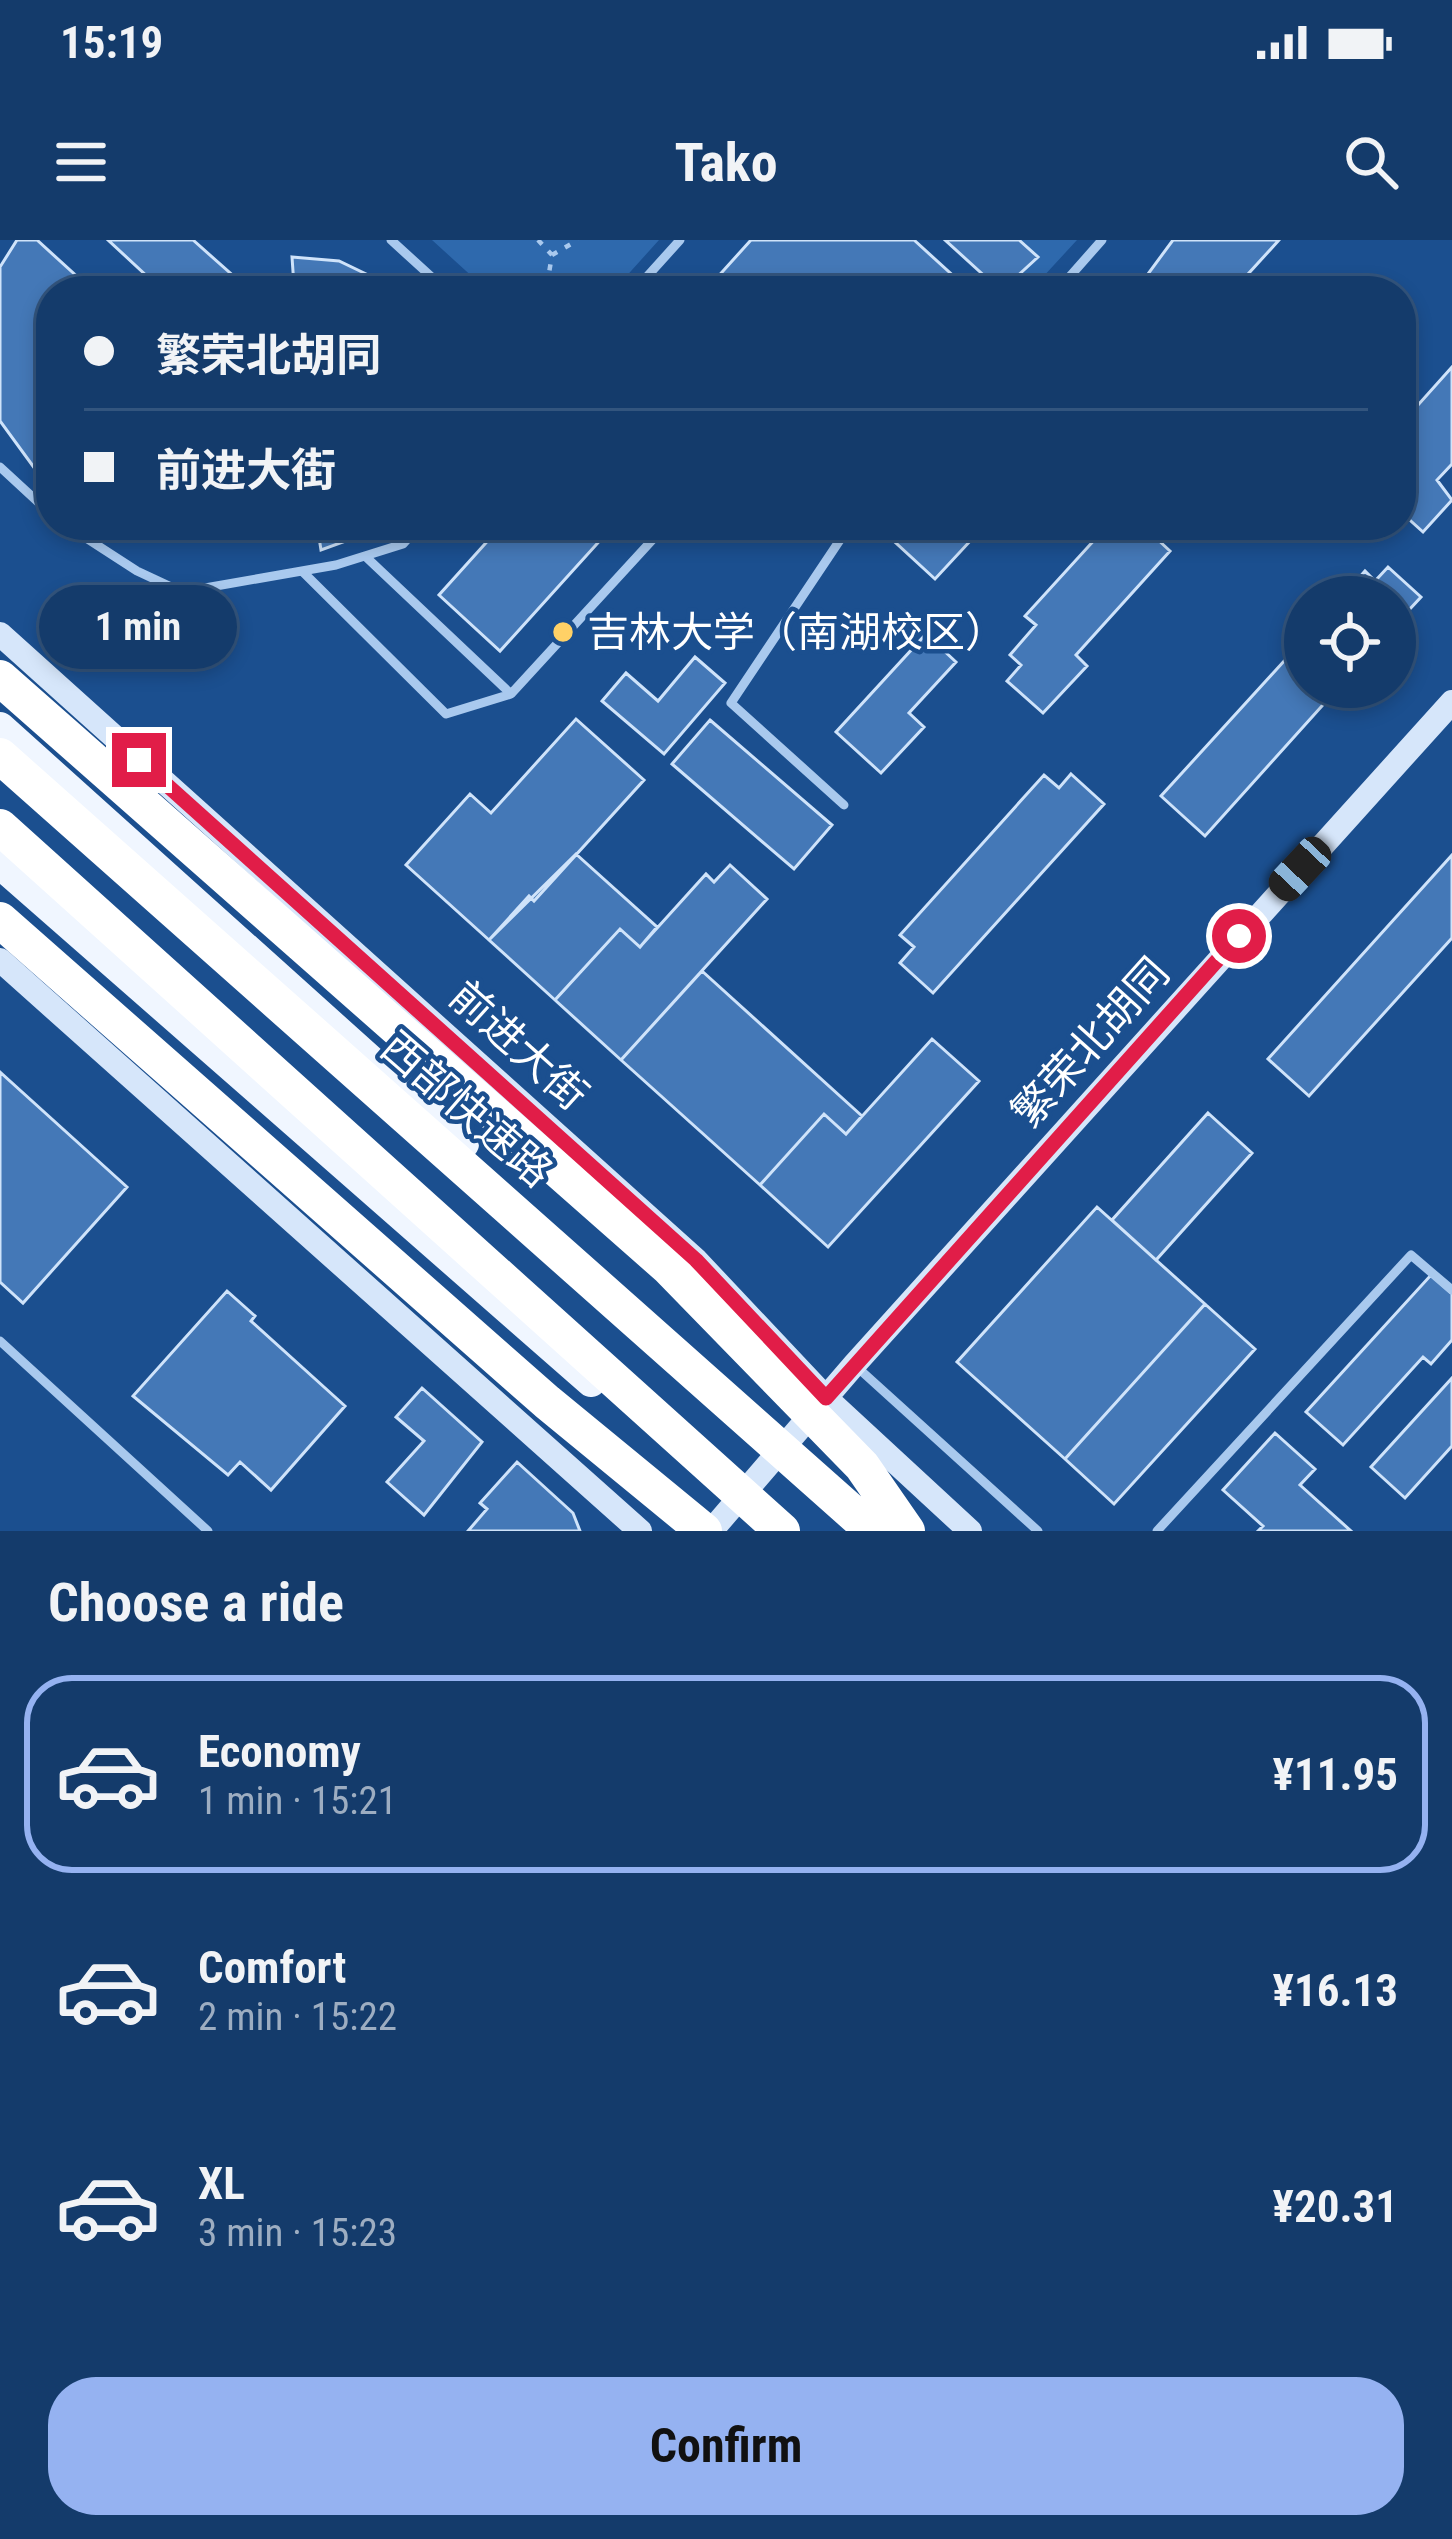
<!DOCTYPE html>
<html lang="en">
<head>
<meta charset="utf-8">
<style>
	:root { --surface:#143b6b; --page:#214673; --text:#f1f3f6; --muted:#9dadc1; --line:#33557e; --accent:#95b2f1 }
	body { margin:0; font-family:"Roboto Condensed","Noto Sans SC",sans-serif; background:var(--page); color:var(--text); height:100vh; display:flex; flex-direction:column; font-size:45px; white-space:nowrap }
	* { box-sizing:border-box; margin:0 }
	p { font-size:39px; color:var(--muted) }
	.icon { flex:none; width:66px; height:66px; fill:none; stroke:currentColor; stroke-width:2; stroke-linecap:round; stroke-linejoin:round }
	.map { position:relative; height:1291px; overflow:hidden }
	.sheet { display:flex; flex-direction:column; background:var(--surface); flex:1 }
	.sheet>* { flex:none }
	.top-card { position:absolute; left:36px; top:36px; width:1380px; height:264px; border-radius:48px; box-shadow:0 6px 18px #0003,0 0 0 3px var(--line); display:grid; align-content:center; height:264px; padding:0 48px; background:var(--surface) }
	.buttons { position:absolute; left:1284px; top:336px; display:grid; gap:24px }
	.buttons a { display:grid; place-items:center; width:132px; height:132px; border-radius:50%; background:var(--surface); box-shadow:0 6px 18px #0003,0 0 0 3px var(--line); font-size:60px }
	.end { position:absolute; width:54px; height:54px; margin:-27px; border:15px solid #e11d48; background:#fff; box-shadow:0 0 0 6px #fff }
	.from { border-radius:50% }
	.bubble { position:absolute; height:84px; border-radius:42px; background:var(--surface); box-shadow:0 6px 18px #0003,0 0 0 3px var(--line); font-size:39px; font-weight:700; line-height:84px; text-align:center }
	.car { position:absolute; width:36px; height:72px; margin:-36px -18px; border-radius:15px; box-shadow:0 0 9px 3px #0007; background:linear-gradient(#222 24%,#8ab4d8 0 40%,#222 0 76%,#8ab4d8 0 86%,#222 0) }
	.top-card b { display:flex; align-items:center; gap:42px; height:114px; font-size:45px }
	.top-card b+b { border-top:3px solid var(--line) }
	.top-card i { width:30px; height:30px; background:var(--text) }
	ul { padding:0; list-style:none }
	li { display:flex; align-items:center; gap:36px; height:198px; margin:0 24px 18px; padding:0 24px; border:6px solid transparent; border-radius:48px }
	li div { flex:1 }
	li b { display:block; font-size:45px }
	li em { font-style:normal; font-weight:700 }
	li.on { border-color:var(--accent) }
	li>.icon { width:108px; height:108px; stroke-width:1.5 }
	h2 { padding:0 48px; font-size:54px; line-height:144px }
	.cta { display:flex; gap:24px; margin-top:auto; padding:24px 48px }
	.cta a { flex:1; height:138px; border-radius:48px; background:var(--accent); color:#111; font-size:48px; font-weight:700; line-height:138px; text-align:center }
	.status { display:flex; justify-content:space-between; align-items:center; height:84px; padding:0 60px; background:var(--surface); direction:ltr }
	.status svg { height:33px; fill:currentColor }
	header { display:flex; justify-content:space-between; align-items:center; height:156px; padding:0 48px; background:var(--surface); font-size:54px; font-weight:700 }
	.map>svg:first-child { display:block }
	.green { fill:#2e69ad }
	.building { fill:#4478b7; stroke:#cfe3fa; stroke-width:3 }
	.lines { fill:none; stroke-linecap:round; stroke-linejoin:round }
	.path { stroke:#a9c9ee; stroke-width:4.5; stroke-dasharray:6 9; stroke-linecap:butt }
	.lane { stroke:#a9c9ee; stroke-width:9 }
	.secondary { stroke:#d6e6fa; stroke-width:24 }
	.primary { stroke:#f0f6ff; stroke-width:30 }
	.highway { stroke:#fff; stroke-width:36 }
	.highway-bridge { stroke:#fff; stroke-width:36 }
	.route { stroke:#e11d48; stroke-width:15 }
	.poi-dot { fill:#ffd166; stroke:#1b4f8f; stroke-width:4.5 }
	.labels { text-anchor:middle; stroke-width:9; stroke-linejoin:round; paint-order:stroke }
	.poi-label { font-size:42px; fill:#fff; stroke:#1b4f8f; text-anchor:start }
	.street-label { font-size:42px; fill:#fff; stroke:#1b4f8f }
</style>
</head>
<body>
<div class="status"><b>15:19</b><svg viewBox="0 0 49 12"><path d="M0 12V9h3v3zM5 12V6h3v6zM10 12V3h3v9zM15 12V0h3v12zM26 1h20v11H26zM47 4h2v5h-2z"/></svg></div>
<header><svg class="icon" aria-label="menu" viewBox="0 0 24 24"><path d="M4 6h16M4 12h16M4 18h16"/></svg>Tako<svg class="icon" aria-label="search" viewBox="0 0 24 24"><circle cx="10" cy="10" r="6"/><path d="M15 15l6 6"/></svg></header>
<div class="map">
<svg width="1452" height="1291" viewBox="0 0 1452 1291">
	<rect width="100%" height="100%" fill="#1b4f8f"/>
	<path class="green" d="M432,0H659L613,51H488Z
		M1019,0H1077L1030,51H1007L1037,17Z"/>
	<path class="building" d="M17,0H37L93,51H51V218L38,233L0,181V27Z
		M193,0L238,40V51H163L108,0Z
		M751,0H914L970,51H705Z
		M945,0H1019L1038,17L1001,51Z
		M1173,0H1279L1249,33L1269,51H1160L1145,38Z
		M292,17L339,21L389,45L385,51H246L294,46Z
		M1452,127V224L1437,240L1452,260L1423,292L1401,272V184Z
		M317,285H377L379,289L321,310Z
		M502,285H614L500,411L439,355Z
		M888,285H985L935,339L883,291Z
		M1108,285H1142L1170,311L1076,415L1087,426L1043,473L1007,441L1021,425L1010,415L1036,385L1025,376Z
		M1388,327L1421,357L1395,385V357H1342L1365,331L1375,341Z
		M926,394L956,422L909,473L924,487L881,533L836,492Z
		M1305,398V447H1339L1205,596L1161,556Z
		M695,417L725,443L664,514L602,461L626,433L658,461Z
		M576,479L644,540L534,661L529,656L489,700L406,625L470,554L491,573Z
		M710,480L832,585L794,629L672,524Z
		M1071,534L1104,564L933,753L900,723L914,707L900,695L1044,535L1059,548Z
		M576,614L657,687L640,707L620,689L555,760L489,700Z
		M1452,615V698L1309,856L1268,819Z
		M730,625L767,659L621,820L555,760L620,689L640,707L706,634L714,642Z
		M702,731L862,876L846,894L824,874L760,945L621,820Z
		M932,799L979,841L828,1007L760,945L824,874L846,894Z
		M0,832L127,947L23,1063L0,1042Z
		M1208,873L1252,913L1156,1020L1112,980Z
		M1097,967L1205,1064L1065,1219L957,1122Z
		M1431,1035L1452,1054V1100L1431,1124L1423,1117L1343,1205L1306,1172Z
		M227,1051L255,1076L251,1081L345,1166L271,1250L240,1222L228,1235L133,1156Z
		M1205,1064L1255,1109L1114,1264L1065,1219Z
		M1452,1138V1206L1405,1258L1371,1227Z
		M422,1148L482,1202L424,1275L387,1242L424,1201L396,1177Z
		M1275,1193L1315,1229L1300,1245L1351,1291H1258L1263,1286L1223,1250Z
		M517,1222L573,1273L580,1291H468L487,1269L480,1263Z"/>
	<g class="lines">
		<path class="path" d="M538,0L552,15L546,51
			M552,15L578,0"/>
		<path class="lane" d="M391,0L447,51
			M634,51L680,0
			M1057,51L1102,0
			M0,227L51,274
			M66,285L137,331L182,352L336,325L403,304L420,285
			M365,316L511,454L666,285
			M303,332L446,474L511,454
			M844,565L731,463L850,285
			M0,1101L208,1291
			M858,1128L1038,1291
			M1157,1291L1411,1015L1452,1050"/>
		<path class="secondary" d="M0,394L696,1020L826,1158L970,1291
			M0,720L640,1291
			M711,1291L854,1125L1452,462"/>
		<path class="primary" d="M0,487L464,904
			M0,624L591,1142"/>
		<path class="highway" d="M0,680L547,1162L704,1291"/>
		<path class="highway-bridge" d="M0,438L668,1027L862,1226L907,1291
			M0,516L873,1291
			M0,587L782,1291"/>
	</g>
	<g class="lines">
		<path class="route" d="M139,520L696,1020L826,1158L1239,696"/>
	</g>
	<circle class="poi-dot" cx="563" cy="392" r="12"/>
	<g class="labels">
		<g class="poi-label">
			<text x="587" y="407">吉林大学（南湖校区）</text>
		</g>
		<g class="street-label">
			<text transform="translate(1090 802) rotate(-48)" y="15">繁荣北胡同</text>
			<text transform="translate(519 805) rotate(42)" y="15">前进大街</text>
			<text transform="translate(467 869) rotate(41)" y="15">西部快速路</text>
		</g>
	</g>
</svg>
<div class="buttons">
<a><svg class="icon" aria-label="locate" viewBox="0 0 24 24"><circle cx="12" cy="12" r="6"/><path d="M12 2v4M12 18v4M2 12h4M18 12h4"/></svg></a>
</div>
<i class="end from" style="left:1239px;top:696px"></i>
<i class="end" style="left:139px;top:520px"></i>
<div class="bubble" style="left:39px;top:345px;width:198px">1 min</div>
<i class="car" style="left:1300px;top:629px;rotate:223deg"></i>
<div class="top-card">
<b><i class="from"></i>繁荣北胡同</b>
<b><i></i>前进大街</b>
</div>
</div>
<section class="sheet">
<h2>Choose a ride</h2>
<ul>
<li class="on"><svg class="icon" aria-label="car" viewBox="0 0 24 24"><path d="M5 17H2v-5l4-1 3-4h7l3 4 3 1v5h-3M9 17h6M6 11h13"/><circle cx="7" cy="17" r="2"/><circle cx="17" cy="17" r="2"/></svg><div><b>Economy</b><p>1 min · 15:21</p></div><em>¥11.95</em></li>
<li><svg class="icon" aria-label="car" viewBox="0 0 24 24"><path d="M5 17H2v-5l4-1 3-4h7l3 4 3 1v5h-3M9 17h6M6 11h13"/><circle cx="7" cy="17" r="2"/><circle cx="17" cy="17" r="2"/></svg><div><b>Comfort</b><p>2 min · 15:22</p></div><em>¥16.13</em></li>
<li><svg class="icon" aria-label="car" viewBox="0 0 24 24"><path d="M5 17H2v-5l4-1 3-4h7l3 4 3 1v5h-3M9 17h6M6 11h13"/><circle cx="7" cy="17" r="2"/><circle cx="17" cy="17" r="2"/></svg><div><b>XL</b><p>3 min · 15:23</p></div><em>¥20.31</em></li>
</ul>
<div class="cta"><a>Confirm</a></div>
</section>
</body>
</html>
